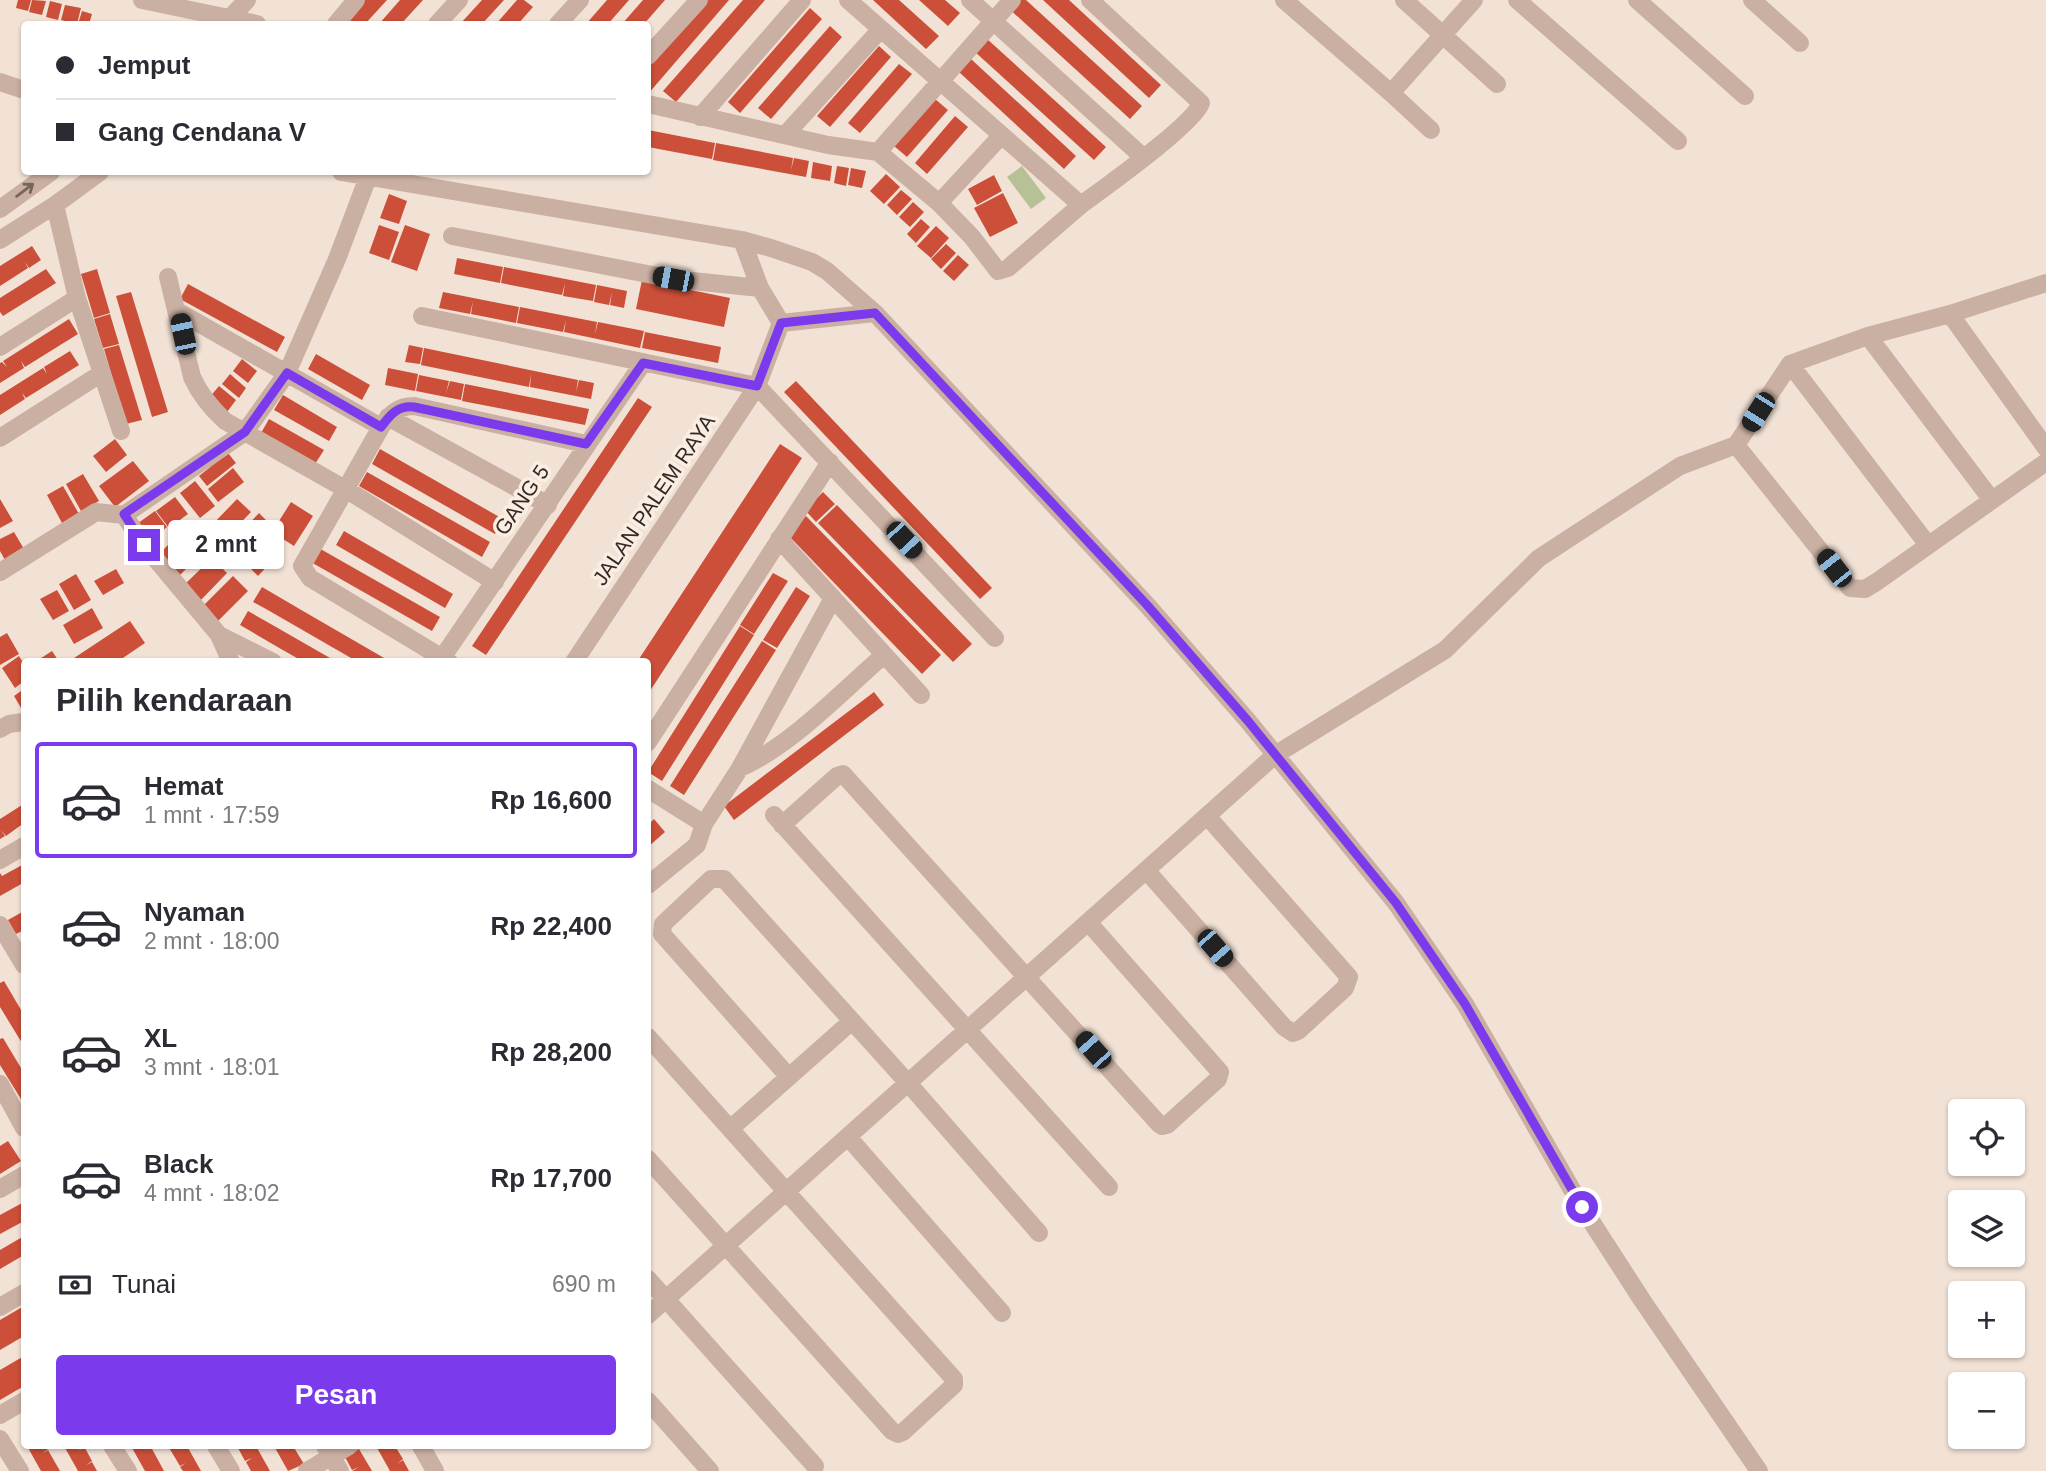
<!DOCTYPE html>
<html lang="id">
<head>
<meta charset="utf-8">
<style>
	:root { --surface:#fff; --page:#f2f2f3; --text:#2b2b33; --muted:#7c7c81; --line:#e1e1e2; --accent:#7c3aed }
	body { margin:0; font-family:Arial,sans-serif; background:var(--page); color:var(--text); height:100vh; display:flex; flex-direction:column; font-size:26px; white-space:nowrap }
	* { box-sizing:border-box; margin:0 }
	p { font-size:23px; color:var(--muted) }
	.icon { flex:none; width:38px; height:38px; fill:none; stroke:currentColor; stroke-width:2; stroke-linecap:round; stroke-linejoin:round }
	.map { position:relative; flex:1; overflow:hidden }
	.panel { position:absolute; left:21px; top:658px; width:630px; height:791px; display:flex; flex-direction:column; background:var(--surface); border-radius:7px; box-shadow:0 2px 5px #0004 }
	.panel>* { flex:none }
	.hud { position:absolute; left:21px; top:21px; width:630px; height:154px; border-radius:7px; box-shadow:0 2px 5px #0004; display:grid; align-content:center; height:154px; padding:0 35px; background:var(--surface) }
	.tools { position:absolute; left:1948px; top:1099px; display:grid; gap:14px }
	.tools a { display:grid; place-items:center; width:77px; height:77px; border-radius:7px; background:var(--surface); box-shadow:0 2px 5px #0004; font-size:35px }
	.end { position:absolute; width:32px; height:32px; margin:-16px; border:9px solid #7c3aed; background:#fff; box-shadow:0 0 0 4px #fff }
	.from { border-radius:50% }
	.bubble { position:absolute; height:49px; border-radius:7px; background:var(--surface); box-shadow:0 2px 5px #0004; font-size:23px; font-weight:700; line-height:49px; text-align:center }
	.car { position:absolute; width:21px; height:42px; margin:-21px -10px; border-radius:9px; box-shadow:0 0 5px 2px #0007; background:linear-gradient(#222 24%,#8ab4d8 0 40%,#222 0 76%,#8ab4d8 0 86%,#222 0) }
	.hud b { display:flex; align-items:center; gap:24px; height:66px; font-size:26px }
	.hud b+b { border-top:2px solid var(--line) }
	.hud i { width:18px; height:18px; background:var(--text) }
	ul { padding:0; list-style:none }
	li { display:flex; align-items:center; gap:21px; height:116px; margin:0 14px 10px; padding:0 21px; border:4px solid transparent; border-radius:7px }
	li div { flex:1 }
	li b { display:block; font-size:26px }
	li em { font-style:normal; font-weight:700 }
	li.current { border-color:var(--accent) }
	li>.icon { width:63px; height:63px; stroke-width:1.5 }
	h2 { padding:0 35px; font-size:32px; line-height:84px }
	.pay { display:flex; align-items:center; gap:18px; height:77px; padding:0 35px; font-size:26px }
	.pay p { margin-inline-start:auto }
	.button { display:flex; gap:14px; margin-top:auto; padding:14px 35px }
	.button a { flex:1; height:80px; border-radius:7px; background:var(--accent); color:#fff; font-size:28px; font-weight:700; line-height:80px; text-align:center }
	.map>svg:first-child { display:block }
	.green { fill:#b7c196 }
	.building { fill:#cc4f39 }
	.lines { fill:none; stroke-linecap:round; stroke-linejoin:round }
	.street { stroke:#cab0a2; stroke-width:18 }
	.oneway { stroke:#78655d }
	.route { stroke:#7c3aed; stroke-width:9 }
	.labels { text-anchor:middle; stroke-width:7; stroke-linejoin:round; paint-order:stroke }
	.street-label { font-size:21px; fill:#342825; stroke:#faede2 }
</style>
</head>
<body>
<div class="map">
<svg width="2046" height="1471" viewBox="0 0 2046 1471">
	<rect width="100%" height="100%" fill="#f2e2d6"/>
	<path class="green" d="M1022,166L1046,198L1031,209L1007,177Z"/>
	<path class="building" d="M18,0H31L28,11L16,8Z
		M32,0L46,1L42,15L29,12Z
		M365,0H387L365,24H344Z
		M400,0H423L401,24H379Z
		M482,0H504L482,24H460Z
		M517,0H524L533,7L518,24H496Z
		M607,0H629L608,24H586Z
		M643,0H665L644,24H622Z
		M707,0H729L648,94V68Z
		M743,0H765L676,102L663,91Z
		M873,0H899L939,36L926,49Z
		M919,0H945L960,13L948,26Z
		M1012,0H1026L1142,106L1130,119L1006,6Z
		M1043,0H1069L1161,85L1149,98Z
		M50,1L62,4L58,20L46,17Z
		M65,5L81,8L77,24L61,20Z
		M810,8L822,19L740,113L728,102Z
		M82,11L92,14L89,24H78Z
		M830,26L842,37L771,119L758,108Z
		M986,38L1106,147L1094,160L974,51Z
		M879,46L891,57L830,127L817,116Z
		M971,59L1076,156L1064,169L959,72Z
		M899,64L912,74L860,133L848,123Z
		M935,99L948,110L907,157L894,146Z
		M955,116L968,127L927,174L915,163Z
		M648,130L715,143L712,159L648,147Z
		M716,143L793,158L791,170L794,158L809,161L806,177L713,160Z
		M813,162L832,166L830,181L811,178Z
		M837,166L849,168L846,186L834,183Z
		M851,168L866,171L862,188L848,185Z
		M886,174L900,187L884,204L870,191Z
		M994,175L1002,191L977,205L968,189Z
		M901,190L912,199L897,215L887,205Z
		M1003,193L1018,223L990,237L974,208Z
		M389,194L407,201L399,224L380,218Z
		M913,202L924,212L910,227L899,217Z
		M921,219L930,227L916,243L907,234Z
		M379,225L399,232L389,260L369,253Z
		M405,225L430,234L417,271L391,262Z
		M936,226L949,238L931,258L917,246Z
		M946,244L956,253L941,269L931,259Z
		M32,246L41,260L29,268L25,262L28,268L0,286V266Z
		M958,255L969,265L954,281L943,271Z
		M457,258L503,267L500,283L454,274Z
		M504,267L596,285L593,301L563,296L565,283L562,295L501,283Z
		M46,269L56,283L3,316L0,312V298Z
		M97,269L110,313L94,318L81,274Z
		M642,280L730,298L724,327L636,309Z
		M188,284L285,337L277,352L180,299Z
		M597,285L627,291L624,308L610,305L612,292L609,305L594,302Z
		M131,292L168,412L152,417L116,296Z
		M443,292L519,307L516,323L471,314L473,301L470,314L439,308Z
		M520,307L597,322L595,334L598,322L644,331L640,348L564,332L566,320L563,332L517,323Z
		M110,314L119,344L103,348L94,319Z
		M69,319L78,334L25,367L21,361L24,368L0,383V363L2,362L7,367L3,361Z
		M645,332L721,347L718,363L642,348Z
		M119,345L142,420L126,424L104,349Z
		M409,345L423,348L420,364L405,362Z
		M424,348L578,380L576,392L579,380L594,383L591,399L530,387L531,374L529,387L421,365Z
		M70,351L79,365L26,398L22,393L25,399L0,415V395L43,368L47,374L44,367Z
		M316,354L370,385L362,400L308,369Z
		M242,359L257,371L248,383L233,371Z
		M388,368L418,374L415,391L385,385Z
		M230,374L246,388L239,398L222,384Z
		M419,375L449,381L446,393L450,381L464,384L461,400L416,391Z
		M796,381L992,588L980,599L784,392Z
		M465,384L589,409L585,425L462,401Z
		M219,386L236,400L227,412L209,398Z
		M283,395L337,427L329,441L274,410Z
		M638,398L652,407L486,655L472,646Z
		M269,419L324,450L315,464L261,433Z
		M115,439L127,455L106,472L93,456Z
		M780,444L802,458L648,694V662H637Z
		M380,449L503,519L495,534L372,464Z
		M228,453L236,463L207,486L199,476Z
		M133,461L149,481L115,507L99,486Z
		M233,468L244,482L218,502L208,489Z
		M367,472L490,542L482,557L359,486Z
		M83,474L99,501L81,511L66,484Z
		M195,481L215,506L200,518L180,493Z
		M63,486L79,514L62,523L47,495Z
		M823,492L835,504L816,522L805,510Z
		M175,497L188,514L169,528L156,511Z
		M0,499L13,521L0,528Z
		M237,499L251,512L225,539L211,526Z
		M291,502L313,516L294,546L272,532Z
		M837,505L972,644L953,662L818,523Z
		M155,511L167,527L146,543L134,526Z
		M259,513L272,526L244,555L231,543Z
		M806,516L941,655L922,674L787,534Z
		M182,531L203,552L180,575L159,554Z
		M344,531L453,594L445,608L336,545Z
		M14,532L24,549L5,560L0,551V539Z
		M268,537L282,550L258,576L244,562Z
		M317,547L440,617L432,631L309,561Z
		M212,558L227,573L200,601L184,585Z
		M116,569L124,583L103,595L94,581Z
		M773,573L788,581L754,634L740,625Z
		M76,574L91,600L74,610L59,584Z
		M233,576L248,591L214,625L199,610Z
		M262,587L303,611L391,662H358L266,609L253,602Z
		M796,587L810,596L777,648L763,640Z
		M57,590L69,611L53,620L40,599Z
		M92,608L103,628L74,644L63,625Z
		M248,611L276,627L337,662H304L281,649L240,625Z
		M130,621L145,643L117,662H68Z
		M740,626L754,635L662,781L648,772Z
		M7,633L19,654L0,665V637Z
		M762,641L776,650L684,795L670,786Z
		M52,651L58,660L56,662H35Z
		M19,656L24,664V681L15,688L2,668Z
		M24,689V713L14,696Z
		M874,692L884,705L734,820L724,806Z
		M22,805L24,823L6,836L1,830L5,836L0,839V819Z
		M654,819L665,832L648,847V825Z
		M24,864V883L21,876L23,883L0,896V873L2,876Z
		M24,911V930L16,934L8,920Z
		M4,981L24,1015V1041L22,1043L0,1007V983Z
		M3,1038L24,1073V1104L0,1065V1039Z
		M8,1141L21,1161L0,1174V1146Z
		M24,1202V1221L0,1234V1215Z
		M24,1236V1255L0,1269V1250Z
		M24,1306V1336L0,1350V1320Z
		M24,1356V1386L0,1400V1370Z
		M27,1446H46L48,1449L42,1454L48,1450L60,1471H41Z
		M64,1446H86L78,1450L85,1448L92,1461L86,1465L92,1462L97,1471H78Z
		M131,1446H152L144,1450L151,1447L164,1471H145Z
		M168,1446H187L201,1471H183L180,1467L186,1463L180,1466Z
		M243,1446H256L270,1471H251L246,1462L252,1458L245,1461L238,1448Z
		M274,1446H293L304,1464L288,1471Z
		M376,1446H395L403,1459L397,1464L403,1460L409,1471H390Z
		M359,1449L372,1471H352L359,1467L352,1470L345,1457Z"/>
	<g class="lines">
		<path class="street" d="M142,0L257,24
			M848,0L1081,205C1104,188 1194,124 1201,103L1090,0
			M970,0L1144,158
			M1284,0L1391,93L1474,0
			M1404,0L1497,84
			M1517,0L1678,141
			M1637,0L1745,96
			M1752,0L1800,43
			M230,18L247,0
			M336,24L356,0
			M437,24L459,0
			M558,24L580,0
			M648,56L699,0
			M0,82L24,90
			M1391,93L1431,130
			M648,104L828,145L878,152L939,203L972,237L998,271L1008,268L1081,205
			M700,117L802,0
			M786,134L881,29
			M878,152L1012,0
			M341,172L742,240L771,248L812,262L827,271L875,313L1147,605L1248,721L1396,903L1465,1004L1582,1207L1642,1300L1759,1471
			M939,203L1001,136
			M55,205L77,298L121,431
			M0,209L51,172
			M452,236L673,279L760,288
			M0,240L55,205L100,172
			M742,240L760,288L781,323L875,313
			M168,277L192,377C200,395 211,408 225,421L347,490L495,582
			M179,312L381,427
			M1950,314L2046,448
			M422,316L757,386L995,638
			M1868,336L1991,499
			M0,347L77,298
			M1790,364L1928,545
			M388,417L548,505
			M0,438L102,373
			M1736,445L1850,588L1865,589L1878,581L2046,462
			M124,515L144,545L219,635
			M779,539L921,695
			M0,572L96,512L124,515L245,432L287,373L337,259L368,177
			M231,662L219,635L273,662
			M437,662L442,658L643,363
			M449,662L310,578L302,566L381,427C390,414 398,406 414,406L586,444
			M574,662L757,386L781,323
			M0,729L9,724L23,722
			M648,742L830,462
			M740,768C792,745 841,692 884,655
			M648,789L704,824
			M774,815L1109,1187
			M782,825L837,776L843,774L1159,1124L1162,1126L1167,1125L1218,1079L1220,1072L1088,922
			M0,860L24,846
			M1146,870L1284,1027L1293,1033L1298,1031L1345,988L1349,977L1207,816
			M648,885L697,845L704,824L740,768L833,598
			M0,925L24,965
			M648,1037L954,1379V1385L903,1432L898,1434L892,1431L648,1159
			M789,1077L662,934L663,924L711,879H724L908,1083L1039,1233
			M0,1084L24,1128
			M730,1129L852,1021
			M848,1137L1002,1313
			M0,1189L24,1175
			M648,1279L815,1466
			M0,1307L24,1293
			M648,1315L1275,755L1445,650L1539,558L1680,466L1736,445L1790,364L1868,336L1950,314L2046,283
			M648,1401L710,1471
			M0,1415L24,1401
			M0,1439L20,1471
			M112,1446L128,1471
			M216,1446L231,1471
			M325,1446L340,1471
			M421,1446L435,1471
			M307,1471L349,1446"/>
	</g>
	<defs><path id="oneway-shaft" d="M-6 0H5M1.5-3L5.5 0L1.5 3" fill="none" stroke-width="1.6" stroke-linecap="round" stroke-linejoin="round" transform="scale(1.75)"/></defs>
	<use class="oneway" href="#oneway-shaft" transform="translate(25 190) rotate(-37)"/>
	<g class="lines">
		<path class="route" d="M144,545L124,514L245,432L287,373L381,427C390,415 398,405 414,407L586,444L643,363L757,386L781,323L875,313L1147,605L1248,721L1396,903L1465,1004L1582,1207"/>
	</g>
	<g class="labels">
		<g class="street-label">
			<text transform="translate(522 500) rotate(-56)" y="7">GANG 5</text>
			<text transform="translate(654 500) rotate(-56)" y="7">JALAN PALEM RAYA</text>
		</g>
	</g>
</svg>
<div class="tools">
<a><svg class="icon" aria-label="locate" viewBox="0 0 24 24"><circle cx="12" cy="12" r="6"/><path d="M12 2v4M12 18v4M2 12h4M18 12h4"/></svg></a>
<a><svg class="icon" aria-label="layers" viewBox="0 0 24 24"><path d="M12 4l9 5-9 5-9-5zM3 14l9 5 9-5"/></svg></a>
<a>+</a>
<a>−</a>
</div>
<i class="end from" style="left:1582px;top:1207px"></i>
<i class="end" style="left:144px;top:545px"></i>
<div class="bubble" style="left:168px;top:520px;width:116px">2 mnt</div>
<i class="car" style="left:673px;top:279px;rotate:281deg"></i>
<i class="car" style="left:183px;top:334px;rotate:348deg"></i>
<i class="car" style="left:1758px;top:412px;rotate:212deg"></i>
<i class="car" style="left:904px;top:540px;rotate:137deg"></i>
<i class="car" style="left:1834px;top:568px;rotate:322deg"></i>
<i class="car" style="left:1215px;top:948px;rotate:139deg"></i>
<i class="car" style="left:1093px;top:1050px;rotate:318deg"></i>
<div class="hud">
<b><i class="from"></i>Jemput</b>
<b><i></i>Gang Cendana V</b>
</div>
<section class="panel">
<h2>Pilih kendaraan</h2>
<ul>
<li class="current"><svg class="icon" aria-label="car" viewBox="0 0 24 24"><path d="M5 17H2v-5l4-1 3-4h7l3 4 3 1v5h-3M9 17h6M6 11h13"/><circle cx="7" cy="17" r="2"/><circle cx="17" cy="17" r="2"/></svg><div><b>Hemat</b><p>1 mnt · 17:59</p></div><em>Rp 16,600</em></li>
<li><svg class="icon" aria-label="car" viewBox="0 0 24 24"><path d="M5 17H2v-5l4-1 3-4h7l3 4 3 1v5h-3M9 17h6M6 11h13"/><circle cx="7" cy="17" r="2"/><circle cx="17" cy="17" r="2"/></svg><div><b>Nyaman</b><p>2 mnt · 18:00</p></div><em>Rp 22,400</em></li>
<li><svg class="icon" aria-label="car" viewBox="0 0 24 24"><path d="M5 17H2v-5l4-1 3-4h7l3 4 3 1v5h-3M9 17h6M6 11h13"/><circle cx="7" cy="17" r="2"/><circle cx="17" cy="17" r="2"/></svg><div><b>XL</b><p>3 mnt · 18:01</p></div><em>Rp 28,200</em></li>
<li><svg class="icon" aria-label="car" viewBox="0 0 24 24"><path d="M5 17H2v-5l4-1 3-4h7l3 4 3 1v5h-3M9 17h6M6 11h13"/><circle cx="7" cy="17" r="2"/><circle cx="17" cy="17" r="2"/></svg><div><b>Black</b><p>4 mnt · 18:02</p></div><em>Rp 17,700</em></li>
</ul>
<div class="pay"><svg class="icon" aria-label="cash" viewBox="0 0 24 24"><path d="M3 7h18v10H3z"/><circle cx="12" cy="12" r="2"/></svg>Tunai<p>690 m</p></div>
<div class="button"><a>Pesan</a></div>
</section>
</div>
</body>
</html>
